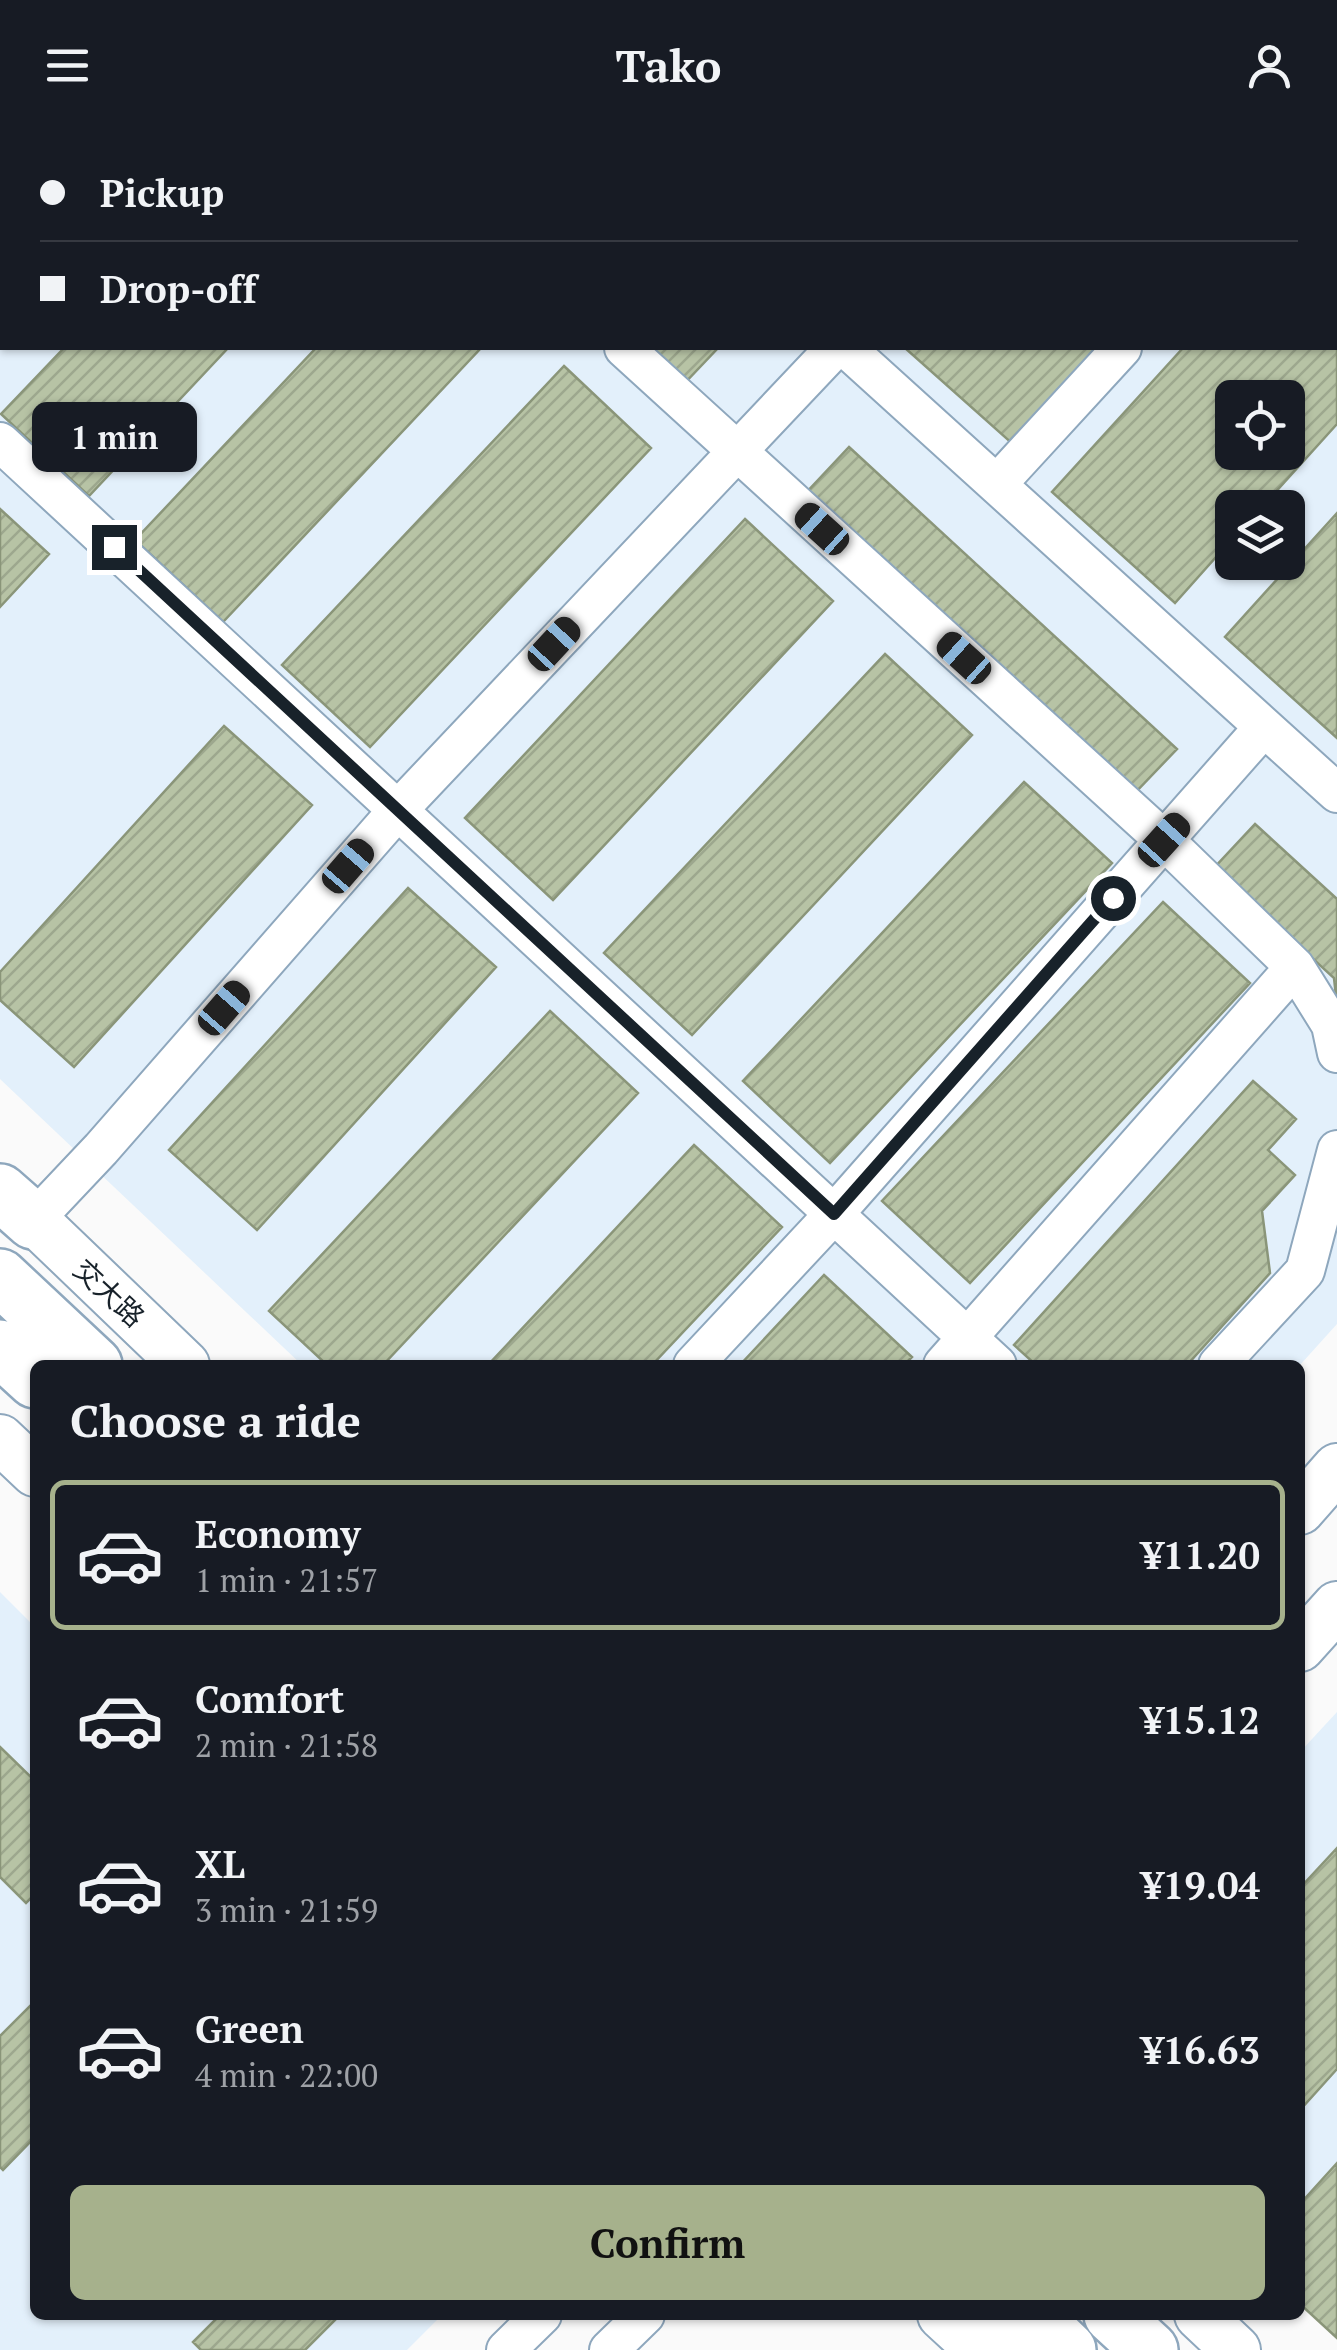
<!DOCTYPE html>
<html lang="en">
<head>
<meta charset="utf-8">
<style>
	:root { --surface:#171b24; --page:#20242c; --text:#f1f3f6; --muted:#9ea1a6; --line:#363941; --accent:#a6b18c }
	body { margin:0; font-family:"PT Serif","Noto Sans SC",serif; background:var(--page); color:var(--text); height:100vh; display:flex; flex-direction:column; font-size:38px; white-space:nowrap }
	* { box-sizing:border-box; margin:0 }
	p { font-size:32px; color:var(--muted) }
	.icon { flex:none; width:55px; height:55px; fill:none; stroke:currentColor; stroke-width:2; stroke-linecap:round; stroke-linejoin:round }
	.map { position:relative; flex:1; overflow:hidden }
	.sheet { position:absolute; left:30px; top:1230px; width:1275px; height:960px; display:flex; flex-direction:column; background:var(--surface); border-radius:15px; box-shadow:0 2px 8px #0004 }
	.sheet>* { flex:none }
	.top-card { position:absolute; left:0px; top:0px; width:1338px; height:220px; box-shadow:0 2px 8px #0004; display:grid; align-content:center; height:220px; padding:0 40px; background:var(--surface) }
	.fabs { position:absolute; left:1215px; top:250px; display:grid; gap:20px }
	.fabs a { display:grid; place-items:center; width:90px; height:90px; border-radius:15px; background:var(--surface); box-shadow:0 2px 8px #0004; font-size:50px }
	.end { position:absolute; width:45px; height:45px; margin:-22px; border:12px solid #18222a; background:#fff; box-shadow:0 0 0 5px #fff }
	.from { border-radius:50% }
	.bubble { position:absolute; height:70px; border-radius:15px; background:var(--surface); box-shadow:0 2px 8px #0004; font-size:32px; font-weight:700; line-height:70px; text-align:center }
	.car { position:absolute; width:30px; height:60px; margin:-30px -15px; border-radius:12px; box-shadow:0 0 8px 2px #0007; background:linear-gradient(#222 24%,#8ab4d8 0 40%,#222 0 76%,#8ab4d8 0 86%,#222 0) }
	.top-card b { display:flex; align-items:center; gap:35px; height:95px; font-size:38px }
	.top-card b+b { border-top:2px solid var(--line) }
	.top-card i { width:25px; height:25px; background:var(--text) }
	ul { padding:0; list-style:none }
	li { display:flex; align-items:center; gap:30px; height:150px; margin:0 20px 15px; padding:0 20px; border:5px solid transparent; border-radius:15px }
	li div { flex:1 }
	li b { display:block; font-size:38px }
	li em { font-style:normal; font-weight:700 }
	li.selected { border-color:var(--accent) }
	li>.icon { width:90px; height:90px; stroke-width:1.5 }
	h2 { padding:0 40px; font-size:45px; line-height:120px }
	.cta { display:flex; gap:20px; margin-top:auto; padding:20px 40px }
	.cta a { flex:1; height:115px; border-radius:15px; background:var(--accent); color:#111; font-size:40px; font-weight:700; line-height:115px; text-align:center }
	header { display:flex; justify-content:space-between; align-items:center; height:130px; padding:0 40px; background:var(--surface); font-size:45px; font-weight:700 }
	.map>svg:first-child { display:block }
	.built { fill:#e3f0fb; fill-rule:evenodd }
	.building { fill:url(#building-hatch); stroke:#8a9579; stroke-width:2.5; fill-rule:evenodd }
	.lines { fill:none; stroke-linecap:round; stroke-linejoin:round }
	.minor-casing { stroke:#8ea7bd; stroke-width:42 }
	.major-casing { stroke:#8ea7bd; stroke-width:52 }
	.highway-casing { stroke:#8ea7bd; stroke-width:60 }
	.minor { stroke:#fff; stroke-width:38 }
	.major { stroke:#fff; stroke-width:48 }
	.highway { stroke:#fff; stroke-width:55 }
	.route { stroke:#18222a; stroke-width:12 }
	.labels { text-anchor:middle; stroke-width:9; stroke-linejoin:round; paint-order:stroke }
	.street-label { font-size:28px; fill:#18222a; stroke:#fff }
</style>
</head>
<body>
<header><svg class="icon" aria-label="menu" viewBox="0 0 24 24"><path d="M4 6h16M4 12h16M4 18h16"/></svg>Tako<svg class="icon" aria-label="person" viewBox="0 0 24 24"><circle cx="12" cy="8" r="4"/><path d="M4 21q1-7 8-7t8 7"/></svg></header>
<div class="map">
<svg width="1337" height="2220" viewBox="0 0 1337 2220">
	<defs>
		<pattern id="building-hatch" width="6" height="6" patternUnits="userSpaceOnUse" patternTransform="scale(2.5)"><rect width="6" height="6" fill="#b7c3a5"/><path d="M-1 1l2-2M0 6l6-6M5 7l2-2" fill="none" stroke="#9da78e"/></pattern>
	</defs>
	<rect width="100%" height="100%" fill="#fafafa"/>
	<path class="built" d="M0,0H1337V1194L1300,1235H302L0,949ZM2,2H1335V218H2ZM1232,268H1288V322H1232ZM1232,378H1288V432H1232Z
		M0,1462L35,1497V2185H442L407,2220H0Z
		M1337,1582V2188L1300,2154V1622Z"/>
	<path class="building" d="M9,0H173L171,2H6Z
		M785,0H1009L1006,2H783Z
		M1093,0H1260L1263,2H1090Z
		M2,7V182L0,185V9Z
		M1335,79L1337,81V294L1261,378H1232V409L1175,473L1052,362L1183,218H1335ZM1232,268H1288V322H1232Z
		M64,218H228L89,366L1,284Z
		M316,218H481L223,492L135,410Z
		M636,218H718L680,258Z
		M905,218H1118L1023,323Z
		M564,236L651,318L370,617L282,535Z
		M849,317L1177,619L1132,666L805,364Z
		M0,379L49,424L0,477Z
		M1337,383V608L1225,507Z
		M745,389L833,471L553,770L465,688Z
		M885,524L972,605L692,905L604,823Z
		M224,596L312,675L74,937L0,870V842Z
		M1024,652L1112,733L830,1033L743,951Z
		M1255,694L1337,769V875L1334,848L1214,738Z
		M408,758L496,837L257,1100L169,1020Z
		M1163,772L1250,853L970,1153L882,1071Z
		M550,881L638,963L383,1235H327L269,1181Z
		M1253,951L1296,989L1268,1020L1295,1045L1262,1081L1270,1143L1187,1235H1036L1014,1215Z
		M694,1015L782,1097L652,1235H488Z
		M824,1145L912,1227L904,1235H740Z
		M0,1617L35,1651V1764L26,1773L0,1747Z
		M1337,1718V1939L1300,1980V1758Z
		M35,1871V2007L3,2040L0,2037V1906Z
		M1337,2033V2208L1300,2174V2074Z
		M220,2185H340L305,2220H201L193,2212Z"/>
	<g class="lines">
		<defs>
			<path id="minor" d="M388,0L391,2
				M606,0L609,2
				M1332,0L1334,2
				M1029,2L1031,0
				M624,218L1164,710L1295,837L1331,895L1337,923
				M846,218L1337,663
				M0,312L997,1235
				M997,354L1122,218
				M33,1091L101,1019L398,680L835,218
				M693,1235L834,1084L1264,597
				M943,1235L1295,837
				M1218,1235L1305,1141L1337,1020
				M506,2220L542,2185
				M609,2220L645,2185"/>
			<path id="major" d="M9,1066L185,1235
				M0,1309L35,1342
				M1300,1380L1337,1338
				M1300,1517L1337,1476
				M942,2185L980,2220
				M1005,2185L1002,2195L1011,2220
				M1199,2185L1236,2220"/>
			<path id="highway" d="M0,1062L33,1091
				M0,1147L94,1235
				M0,1218L35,1250
				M1032,2185L1068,2220
				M1112,2185L1150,2220"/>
		</defs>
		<use href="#minor" class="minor-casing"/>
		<use href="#major" class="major-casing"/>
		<use href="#highway" class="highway-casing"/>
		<use href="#minor" class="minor"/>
		<use href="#major" class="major"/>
		<use href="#highway" class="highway"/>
	</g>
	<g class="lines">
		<path class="route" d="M114,417L834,1084L1113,768"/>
	</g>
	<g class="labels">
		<g class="street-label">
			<text transform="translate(109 1163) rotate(43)" y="10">交大路</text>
		</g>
	</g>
</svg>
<div class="fabs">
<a><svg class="icon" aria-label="locate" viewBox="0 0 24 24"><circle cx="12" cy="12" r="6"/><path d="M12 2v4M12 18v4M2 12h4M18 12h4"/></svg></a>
<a><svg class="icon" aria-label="layers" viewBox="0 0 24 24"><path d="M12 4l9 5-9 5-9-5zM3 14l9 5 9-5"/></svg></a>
</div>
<i class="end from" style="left:1113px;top:768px"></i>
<i class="end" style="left:114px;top:417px"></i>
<div class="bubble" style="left:32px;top:272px;width:165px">1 min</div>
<i class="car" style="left:822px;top:399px;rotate:312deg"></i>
<i class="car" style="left:554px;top:514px;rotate:43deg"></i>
<i class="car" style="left:964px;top:528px;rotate:312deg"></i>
<i class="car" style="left:1164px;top:710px;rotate:42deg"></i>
<i class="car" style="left:348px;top:736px;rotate:41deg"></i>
<i class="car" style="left:224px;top:878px;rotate:41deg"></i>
<div class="top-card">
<b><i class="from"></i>Pickup</b>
<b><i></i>Drop-off</b>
</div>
<section class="sheet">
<h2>Choose a ride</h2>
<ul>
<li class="selected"><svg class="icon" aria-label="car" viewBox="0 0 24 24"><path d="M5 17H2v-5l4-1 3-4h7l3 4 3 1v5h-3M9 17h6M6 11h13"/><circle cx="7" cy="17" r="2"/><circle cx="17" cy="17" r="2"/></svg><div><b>Economy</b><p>1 min · 21:57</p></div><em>¥11.20</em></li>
<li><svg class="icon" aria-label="car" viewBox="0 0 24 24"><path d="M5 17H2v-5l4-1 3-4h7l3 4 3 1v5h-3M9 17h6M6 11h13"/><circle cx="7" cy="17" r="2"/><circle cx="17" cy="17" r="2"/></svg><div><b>Comfort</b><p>2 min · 21:58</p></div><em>¥15.12</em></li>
<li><svg class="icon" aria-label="car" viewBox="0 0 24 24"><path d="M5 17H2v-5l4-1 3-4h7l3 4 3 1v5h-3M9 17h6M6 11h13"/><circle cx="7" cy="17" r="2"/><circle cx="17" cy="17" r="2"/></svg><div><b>XL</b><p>3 min · 21:59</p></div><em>¥19.04</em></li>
<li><svg class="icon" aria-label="car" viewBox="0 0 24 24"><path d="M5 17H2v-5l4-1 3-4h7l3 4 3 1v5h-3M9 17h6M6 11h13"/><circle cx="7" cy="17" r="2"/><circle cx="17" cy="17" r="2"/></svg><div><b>Green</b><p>4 min · 22:00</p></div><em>¥16.63</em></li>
</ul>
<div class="cta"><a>Confirm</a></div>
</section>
</div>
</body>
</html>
